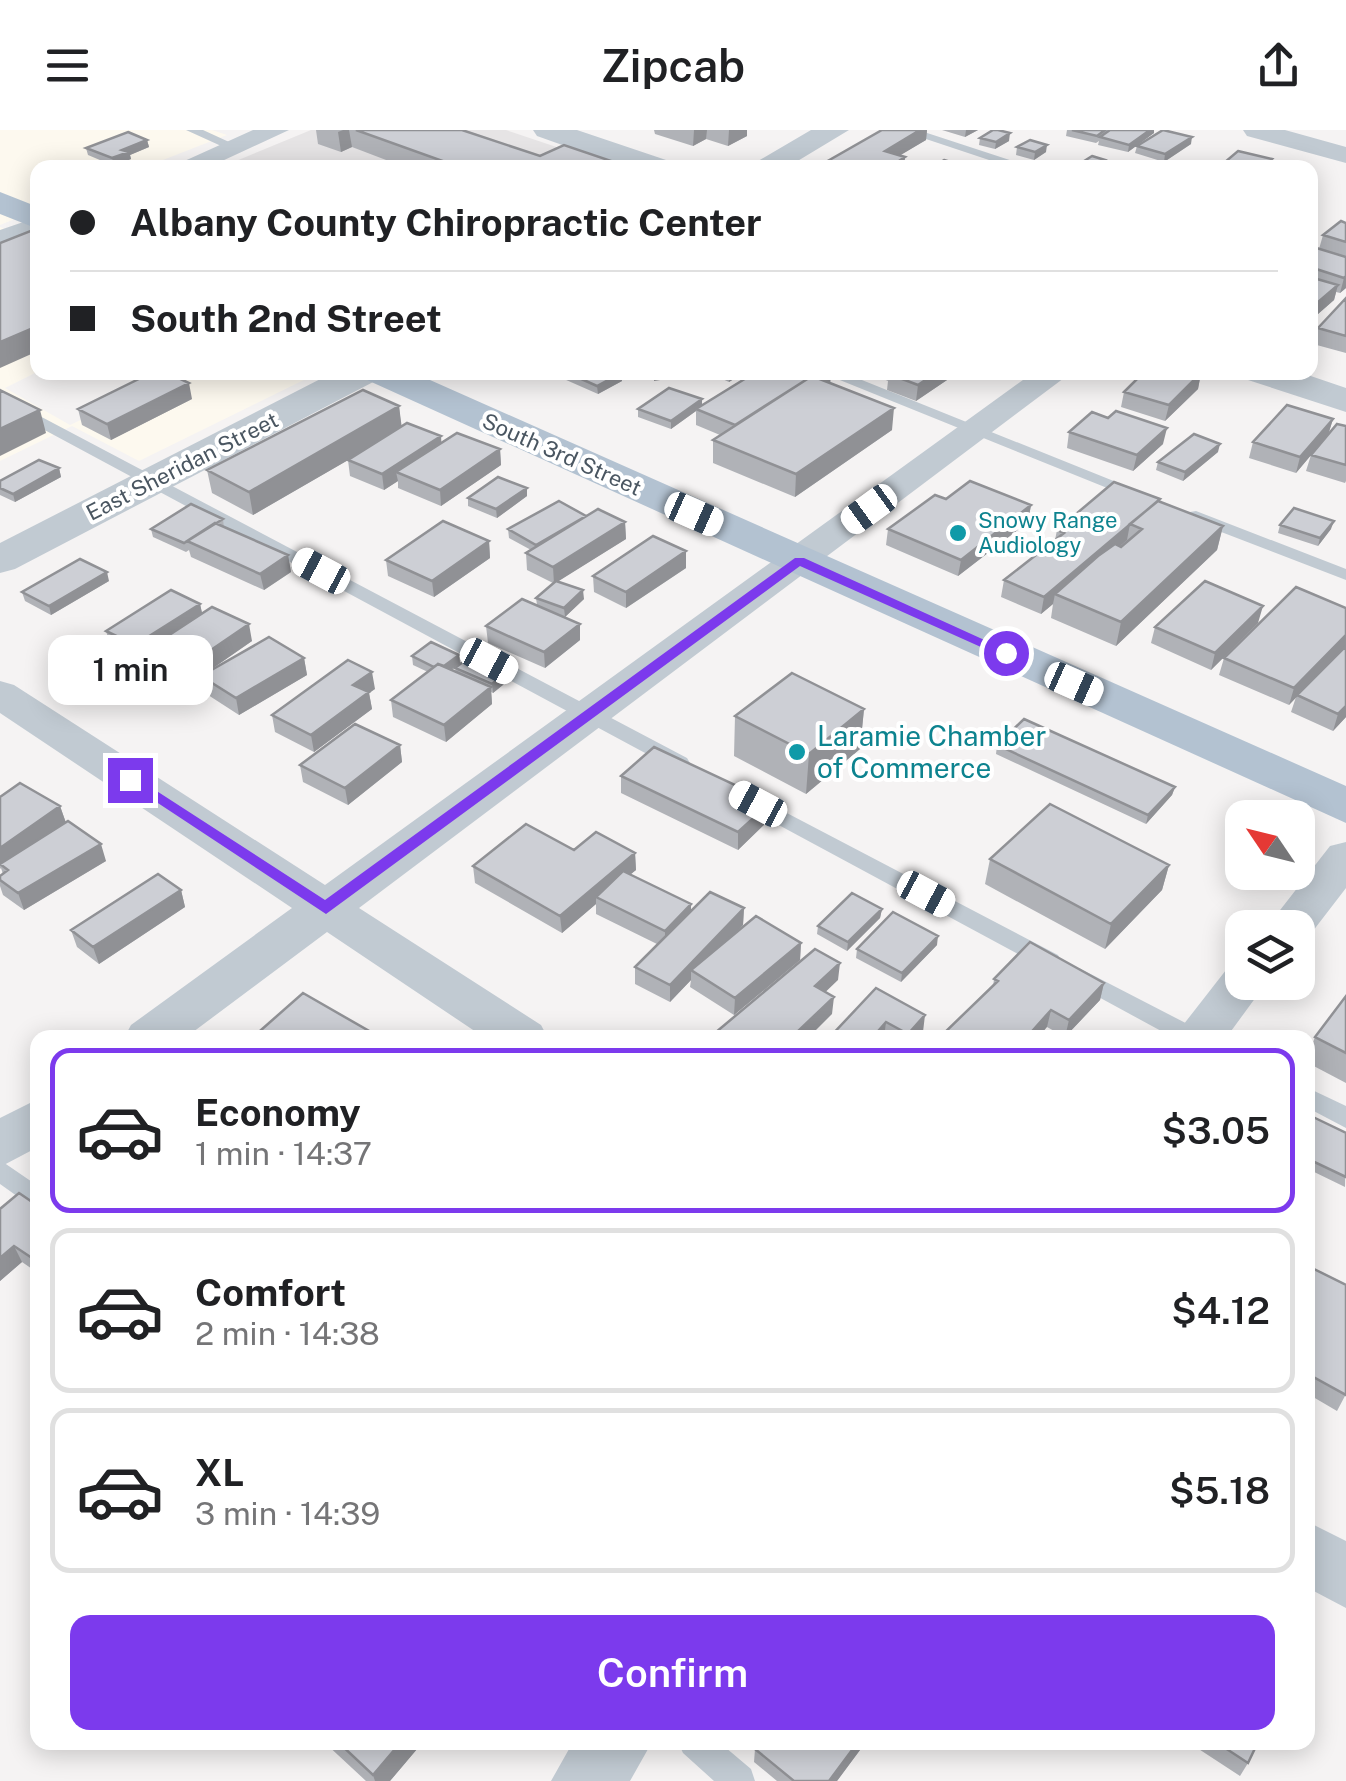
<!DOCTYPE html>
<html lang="en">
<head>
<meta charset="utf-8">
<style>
	:root { --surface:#fff; --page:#f6f6f6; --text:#202124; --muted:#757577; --line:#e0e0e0; --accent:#7c3aed }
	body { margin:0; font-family:"Public Sans",sans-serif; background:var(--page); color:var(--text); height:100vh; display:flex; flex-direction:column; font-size:38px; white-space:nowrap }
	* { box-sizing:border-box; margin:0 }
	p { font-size:32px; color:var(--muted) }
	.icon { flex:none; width:55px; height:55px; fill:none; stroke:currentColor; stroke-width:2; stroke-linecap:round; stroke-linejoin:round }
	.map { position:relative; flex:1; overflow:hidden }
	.sheet { position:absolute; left:30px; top:900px; width:1285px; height:720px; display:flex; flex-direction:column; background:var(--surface); border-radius:20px; box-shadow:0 5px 25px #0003 }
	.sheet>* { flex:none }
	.guide { position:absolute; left:30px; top:30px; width:1288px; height:220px; border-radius:20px; box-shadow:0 5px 25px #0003; display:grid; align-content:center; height:220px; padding:0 40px; background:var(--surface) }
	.needle { width:65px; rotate:305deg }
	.buttons { position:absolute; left:1225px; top:670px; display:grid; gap:20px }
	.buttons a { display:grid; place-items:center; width:90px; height:90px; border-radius:20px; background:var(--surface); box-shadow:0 5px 25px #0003; font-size:50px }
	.end { position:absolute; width:45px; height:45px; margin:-22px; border:12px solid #7c3aed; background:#fff; box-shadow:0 0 0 5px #fff }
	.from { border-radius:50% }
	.bubble { position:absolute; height:70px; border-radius:20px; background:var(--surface); box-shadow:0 5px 25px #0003; font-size:32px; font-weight:600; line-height:70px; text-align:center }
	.car { position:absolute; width:30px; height:60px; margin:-30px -15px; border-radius:12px; box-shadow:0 0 8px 2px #0007; background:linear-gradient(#fff 24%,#345 0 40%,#fff 0 76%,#345 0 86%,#fff 0) }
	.guide b { display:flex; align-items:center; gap:35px; height:95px; font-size:38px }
	.guide b+b { border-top:2px solid var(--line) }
	.guide i { width:25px; height:25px; background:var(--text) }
	ul { padding:18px 0 0; list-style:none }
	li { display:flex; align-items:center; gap:30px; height:165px; margin:0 20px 15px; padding:0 20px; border:5px solid var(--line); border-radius:20px }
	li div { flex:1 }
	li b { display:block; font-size:38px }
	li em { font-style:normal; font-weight:600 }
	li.current { border-color:var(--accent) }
	li>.icon { width:90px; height:90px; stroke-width:1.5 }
	.action { display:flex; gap:20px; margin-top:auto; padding:20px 40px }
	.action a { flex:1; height:115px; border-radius:20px; background:var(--accent); color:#fff; font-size:40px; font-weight:600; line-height:115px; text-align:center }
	header { display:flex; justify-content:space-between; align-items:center; height:130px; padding:0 40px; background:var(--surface); font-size:45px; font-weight:600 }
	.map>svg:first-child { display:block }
	.commercial { fill:#fdf9ef }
	.education { fill:#e6e4e5 }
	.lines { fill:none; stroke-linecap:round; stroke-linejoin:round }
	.service { fill:#c1cad2; fill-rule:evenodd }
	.minor { fill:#c1cad2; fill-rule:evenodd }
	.tertiary { fill:#c1cad2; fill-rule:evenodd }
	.primary { fill:#b3c2d1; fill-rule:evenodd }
	.wall { fill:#b0b2b7 }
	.shaded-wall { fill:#909195 }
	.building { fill:#cdcfd5; stroke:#909195; stroke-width:2.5 }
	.route { fill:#7c3aed }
	.culture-dot { fill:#0f9aa8; stroke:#fff; stroke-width:4 }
	.labels { text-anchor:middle; stroke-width:8; stroke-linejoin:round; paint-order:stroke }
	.far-street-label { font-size:22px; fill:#4a5661; stroke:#fff }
	.far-culture-label { font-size:22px; fill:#0d838f; stroke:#fff; text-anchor:start }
	.culture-label { font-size:28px; fill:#0d838f; stroke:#fff; text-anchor:start }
</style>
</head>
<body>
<header><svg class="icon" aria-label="menu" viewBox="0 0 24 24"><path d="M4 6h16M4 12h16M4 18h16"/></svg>Zipcab<svg class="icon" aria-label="share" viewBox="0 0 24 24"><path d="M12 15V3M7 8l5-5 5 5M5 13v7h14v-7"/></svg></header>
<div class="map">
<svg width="1346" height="1651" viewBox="0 0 1346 1651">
	<rect width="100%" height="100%" fill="#f5f3f3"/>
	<path class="commercial" d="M0,0H212L227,5L145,37L38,38L37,80L0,95Z
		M0,97L38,114L37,242L5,258L70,295L179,243H318L139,331L72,296L0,331Z"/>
	<path class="education" d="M311,0H506L616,37L219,38Z"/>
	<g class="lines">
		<path class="service" d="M186,0H203L240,17L230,20Z
			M899,0H918L1034,38H1013Z
			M820,242H842L1146,364L1144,368H1132Z
			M0,265L687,628L690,633L687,638H673L0,276Z
			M1196,381L1346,439V450L1190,390V382Z
			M743,660L1058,825L1061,831L1058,837H1042L736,672L733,667L736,662Z
			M1079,838L1203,902L1206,908H1174L1071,852L1068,846Z
			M1308,958L1346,976V998L1308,978Z
			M0,1030L38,1056V1081L0,1054Z
			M678,1612H719L751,1639L755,1651H714L683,1623Z"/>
		<path class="minor" d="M253,0H289L207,38H169Z
			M1243,0H1285L1346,17V33L1247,6Z
			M38,87V105L0,119V100Z
			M1034,242H1072L359,778L541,895L548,908H485L327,802L185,908H124L131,895L292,778L0,583V551L14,555L325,755Z
			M1346,712V758L1306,810L1298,812V798H1266L1330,716Z
			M1242,835V852H1267L1226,908H1173L1226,840Z
			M38,969V1017L0,1037V988Z
			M1308,1392L1346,1411V1478L1308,1458Z
			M573,1612H652L630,1651H551Z"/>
		<path class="tertiary" d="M533,0H577L669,31L673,38H627L537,6Z
			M811,0H849L786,38H746Z
			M334,242H382L377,250L15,439L0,443V413Z
			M1243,242H1299L1346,258V282L1248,250Z"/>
		<path class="primary" d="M0,62L38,77V99L0,84Z
			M362,242H412L1346,656V693L367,250Z"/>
	</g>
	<path class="wall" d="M316,0H462L540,26L620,34V38H407L352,17L341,22L318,14Z
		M654,0H747V6L728,16L706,9L693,16L655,4Z
		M882,0H927L926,10L900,25L905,27L904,38H826V32Z
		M942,0H978L965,7Z
		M1067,0H1154V3L1128,22L1098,15L1099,11L1096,13L1066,6Z
		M980,8L1009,11L995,19L979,15Z
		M147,10L149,17L130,25L131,29L114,36L88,25L86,18Z
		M1191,14L1164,32L1135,23L1137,16Z
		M1017,17L1046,22L1034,30L1016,25Z
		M1346,93V158L1340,163L1336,162L1334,170L1310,191V116L1319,119L1323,105Z
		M1346,168V223L1313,214L1318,198Z
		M548,242L621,243L622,251L598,264Z
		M707,242H745L729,252Z
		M756,242H831L830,253L892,300L795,367L713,333V310L720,305L696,295V281L671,299L638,287V279L702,269V276Z
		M879,242H950V248L916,271L887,260L888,251L879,247Z
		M1201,243L1198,259L1165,291L1121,277L1124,262Z
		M192,269L111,310L82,295L78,279Z
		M399,276L401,296L441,313L500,319L501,335L441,376L398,358V351L384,360L350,346L348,330L253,385L212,363L207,340Z
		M1333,289L1328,305L1346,296V351L1345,353L1306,341L1311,325L1296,343L1249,328L1253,312Z
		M1069,302L1163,314L1133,341L1067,318Z
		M1218,322L1183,351L1156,340L1158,332Z
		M59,338L61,347L15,372L0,365V351Z
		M527,366L497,388L468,376V368Z
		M946,369L1031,375L1028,392L958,446L886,415L888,399Z
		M1160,372L1223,396L1217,420L1116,516L1051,488L1053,474L1041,484L1001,467L1004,450L1055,410L1057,400Z
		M586,386L625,392L626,409L558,451L584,469L565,487L580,510L545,538L488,513L486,496L537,475L536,468L553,453L527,440L526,423L531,420L509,408L508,399Z
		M223,389L224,398L288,425L291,442L264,460L191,427L189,420L186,422L153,407L151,399Z
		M1280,395L1331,399L1318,416L1278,403Z
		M489,411L490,428L434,467L388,446L386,430Z
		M686,421V438L626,478L594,462L593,446Z
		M109,451L51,485L25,471L22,462Z
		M200,474L202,484L252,511L206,543L304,528L307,545L239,585L205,563L201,547L193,552L156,534L153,523L140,532L111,517L106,501Z
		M1258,493L1211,540L1151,513L1155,497Z
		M1346,516V587L1333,601L1291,582L1296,567L1289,575L1219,545L1224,528Z
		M459,525L460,533L452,540L456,541L455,538L509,550L493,563L491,562L492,574L446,612L393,587L391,570L428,542L413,535L412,526Z
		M375,559L369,563L372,579L314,622L275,602L272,585Z
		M864,579L860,619L806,664L734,626L735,586Z
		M400,615L402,632L348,675L303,652L300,635Z
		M997,615L1175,657L1172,665L1146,694L996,624Z
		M621,646L770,689L738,720L621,663Z
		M0,667L60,676L66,693L106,731L24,780L3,765L0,756V746L3,744L1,738L0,739Z
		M574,720L635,723L636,740L630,744L691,780L744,778L743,795L736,803L801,813L800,830L734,885L690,857L691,850L670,872L635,854V837L657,814L596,784V774L562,803L475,753L473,736Z
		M990,729L1169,735L1162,760L1105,819L985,754Z
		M181,760L185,777L99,834L77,817L71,800Z
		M882,779L880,788L847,821L817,804L818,796Z
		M937,815L901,852L856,828L857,819Z
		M994,849L1104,853L1100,870L1065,907L1047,897L993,857Z
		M876,858L923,902L917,908H829Z
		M1346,866V953L1308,933V926L1315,907Z
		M1308,996L1346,1003L1345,1057L1308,1039Z
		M38,1076V1143L22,1132L0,1151V1079Z
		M1308,1146L1346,1264L1337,1281L1308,1264Z
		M324,1612H423L390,1651H366Z
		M760,1612H861L860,1620L837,1651H777L754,1632L755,1619Z
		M1188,1612H1258L1248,1633L1240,1646Z"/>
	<path class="shaded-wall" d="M343,0H349L352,17L341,22L338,2Z
		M694,0H707L706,9L693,16Z
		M729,0H747V6L728,16Z
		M920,0H927L926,10L884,35L885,21Z
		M966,0H978L965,7Z
		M1150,0H1154V3L1128,22L1129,15Z
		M1010,3L1009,11L995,19L996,12Z
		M1192,7L1191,14L1164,32L1165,24Z
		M147,10L149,17L130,25L131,29L114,36L112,28L122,20Z
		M1047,15L1046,22L1034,30L1035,22Z
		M905,27L904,38H888Z
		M1346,146V158L1340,163L1344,148Z
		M1338,155L1334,170L1310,191V179Z
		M38,196V221L0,238V212Z
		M673,242V248L654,251V243Z
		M732,242H745L729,252L730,244Z
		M828,242H831L830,256L742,298Z
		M937,242H950V248L916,271L918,255Z
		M621,243L622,251L598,264L597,256Z
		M1201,243L1198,259L1165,291L1169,275Z
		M189,253L192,269L111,310L107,294Z
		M702,269V277L696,279V281L671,299V291Z
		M399,276L402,299L253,385L249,362Z
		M894,278L892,300L795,367L796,344Z
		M40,280L46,303L0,326V299Z
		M1333,289L1328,305L1296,343L1300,327Z
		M1167,298L1163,314L1133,341L1137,325Z
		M441,306L442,322L396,342L398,351L384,360L382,344Z
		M1220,314L1218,322L1183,351L1185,342Z
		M500,319L501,335L441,376L440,360Z
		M59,338L61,347L15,372L13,364Z
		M527,358V366L497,388L496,379Z
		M1031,375L1028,392L958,446L961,430Z
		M1334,391L1331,399L1318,416L1320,408Z
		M625,392L626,409L554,454L553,437Z
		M1130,394L1127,410L1061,467L1055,464L1053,474L1041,484L1044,467Z
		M1223,396L1217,420L1116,516L1121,492Z
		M489,411L490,428L434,467L432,451Z
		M686,421V438L626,478V462Z
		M288,425L291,442L264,460L260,444Z
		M107,442L109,451L51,485L49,476Z
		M583,460L584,469L565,487L564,478Z
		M200,474L204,491L151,517L153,523L140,532L135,515Z
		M1263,476L1258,493L1211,540L1215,523Z
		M249,494L252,511L193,552L189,535Z
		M580,494V510L545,538L544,522Z
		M1346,505V516L1289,575L1294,558Z
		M459,525L460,533L440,548L439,539Z
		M304,528L307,545L239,585L236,568Z
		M508,541L509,550L493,563L492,554Z
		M372,542L375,559L369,563L372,579L314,622L311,605L353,555Z
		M491,557L492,574L446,612L444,595Z
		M1346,576V587L1333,601L1338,584Z
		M864,579L860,619L806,664L809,624Z
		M400,615L402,632L348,675L345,658Z
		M1175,657L1172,665L1146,694L1148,685Z
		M771,672L770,689L738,720V702Z
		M60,676L66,693L0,734V718Z
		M101,714L106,731L24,780L18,763Z
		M635,723L636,740L601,769L596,767V774L562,803L560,786Z
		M1169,735L1162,760L1105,819L1111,794Z
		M181,760L185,777L99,834L93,817Z
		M691,774V791L665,818V801Z
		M744,778L743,795L697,844L691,840V850L670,872V855Z
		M882,779L880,788L847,821L848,812Z
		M938,806L937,815L901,852L902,843Z
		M801,813L800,830L734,885L735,868Z
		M840,833L838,850L814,873L815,856Z
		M1104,853L1100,870L1065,907L1069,890Z
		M834,867L832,884L808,908H797V902Z
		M1051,880L1047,897L1038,908H1026Z
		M925,885L923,902L917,908H907L908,904Z
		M886,892L884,908H872Z
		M14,1116L22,1132L0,1151V1128Z
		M401,1612H423L390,1651H375L373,1645Z
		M858,1612H861L860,1620L837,1651H829Z"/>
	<path class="building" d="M356,0H462L540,26L564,15L620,34L613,38H462Z
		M882,0H920L885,21L905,27L888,38H843L826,32Z
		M993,0H998L1010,3L996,12L980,8Z
		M1072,0H1105L1097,6Z
		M1110,0H1150L1129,15L1100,7Z
		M1163,0L1192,7L1165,24L1137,16Z
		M128,2L147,10L122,20L129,22L112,28L86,18Z
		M1030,10L1047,15L1035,22L1017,17Z
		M1238,21L1272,29L1262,38H1218Z
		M1092,26L1105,30L1093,38L1078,35Z
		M944,30L970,38H932Z
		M1341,91L1346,93V112L1323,105Z
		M38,98V196L0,212V113Z
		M1310,116L1346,127V146L1344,148L1310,137Z
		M1310,147L1338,155L1310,179Z
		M1346,168V206L1318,198Z
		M153,242H166L189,253L107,294L78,279Z
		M566,242H621V243L597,256Z
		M756,242H828L819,248L812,246L735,295L696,279Z
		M891,242H937L918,255L889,244Z
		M1144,242H1199L1201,243L1169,275L1124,262Z
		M812,246L894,278L796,344L713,310Z
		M669,258L702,269L671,291L638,279Z
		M0,260L40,280L0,299Z
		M363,260L399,276L249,362L207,340Z
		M1287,275L1333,289L1300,327L1253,312Z
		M1116,281L1167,298L1137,325L1069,302L1092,282L1108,288Z
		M407,293L441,306L382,344L348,330Z
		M1337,294L1346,296V335L1311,325Z
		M457,303L500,319L440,360L396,342Z
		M1194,304L1220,314L1185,342L1158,332Z
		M39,330L59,338L13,364L0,358V351Z
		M498,347L527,358L496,379L468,368Z
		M970,351L1031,375L961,430L888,399L935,365L946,369Z
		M1114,352L1160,369L1044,467L1004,450L1064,403L1057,400Z
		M559,371L586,386L536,415L508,399Z
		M1158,371L1223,396L1121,492L1055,464L1098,426L1115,414L1121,417L1142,399L1130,394Z
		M191,374L223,389L184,413L151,399Z
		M1294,378L1334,391L1320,408L1280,395Z
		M598,379L625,392L553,437L526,423Z
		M443,391L489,411L432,451L386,430Z
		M215,393L288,425L260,444L187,411Z
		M653,406L686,421L626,462L593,446Z
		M80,429L107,442L49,476L22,462Z
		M556,451L583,460L564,478L536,468Z
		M1205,451L1263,476L1215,523L1155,497Z
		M1296,457L1346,478V505L1294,558L1224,528Z
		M171,460L200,474L135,515L106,501Z
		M522,469L580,494L544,522L486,496Z
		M212,477L249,494L189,535L151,517Z
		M269,507L304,528L236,568L201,546Z
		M431,512L459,525L444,536L438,534L434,537L412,526Z
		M1346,516V576L1338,584L1297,565Z
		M472,525L508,541L492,554L455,538Z
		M348,530L372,542L353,555L369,562L311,605L272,585Z
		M438,534L491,557L444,595L391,570Z
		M792,543L864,579L809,624L735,586Z
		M1024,589L1175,657L1148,685L997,615Z
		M355,594L400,615L345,658L300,635Z
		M654,617L771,672L738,702L621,646Z
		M20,653L60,676L0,718V667Z
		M1050,674L1169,735L1111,794L990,729Z
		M68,691L101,714L18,763L0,750V746L8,740L0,734Z
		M526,694L574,720L596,702L635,723L560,786L473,736Z
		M623,741L691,774L665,801L596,767Z
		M158,744L181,760L93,817L71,800Z
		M710,762L744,778L670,855L635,837Z
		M852,763L882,779L848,812L818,796Z
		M893,782L938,806L902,843L857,819Z
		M756,786L801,813L735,868L691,840Z
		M1030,812L1104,853L1069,890L1051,880L1026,908H939L998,851L994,849Z
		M815,819L840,833L815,856L834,867L797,902L806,908H709Z
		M876,858L925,885L908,904L886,892L872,908H829Z
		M303,863L376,905L374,908H252Z
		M1346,866V923L1315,907Z
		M1313,987L1346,1003V1047L1308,1029V996Z
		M19,1063L38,1076V1132L14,1116L0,1128V1079Z
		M1312,1138L1346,1155V1265L1308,1244V1146Z
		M338,1612H401L373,1645Z
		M760,1612H858L829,1651H794L755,1619Z
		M1216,1612H1258L1248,1633Z"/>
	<path class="route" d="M795,428H804L1013,523L1001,526L800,436L326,784L123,650L135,647L325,770Z"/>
	<g class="culture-dot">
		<circle cx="958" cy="403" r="10"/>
		<circle cx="797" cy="622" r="10"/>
	</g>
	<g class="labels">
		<g class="far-street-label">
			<text transform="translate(562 324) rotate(24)" y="8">South 3rd Street</text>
			<text transform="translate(182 336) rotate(-27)" y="8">East Sheridan Street</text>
		</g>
		<g class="far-culture-label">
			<text x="978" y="398">Snowy Range<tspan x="978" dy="25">Audiology</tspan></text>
		</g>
		<g class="culture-label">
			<text x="817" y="616">Laramie Chamber<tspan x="817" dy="32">of Commerce</tspan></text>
		</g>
	</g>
</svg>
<div class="buttons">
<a><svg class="needle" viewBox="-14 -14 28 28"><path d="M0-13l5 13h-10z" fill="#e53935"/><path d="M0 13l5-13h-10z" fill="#757577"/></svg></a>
<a><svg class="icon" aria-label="layers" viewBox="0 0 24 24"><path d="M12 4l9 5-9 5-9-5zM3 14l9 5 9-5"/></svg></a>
</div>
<i class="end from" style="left:1006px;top:523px"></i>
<i class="end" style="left:130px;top:650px"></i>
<div class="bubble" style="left:48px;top:505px;width:165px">1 min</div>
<i class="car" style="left:869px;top:379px;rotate:234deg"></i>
<i class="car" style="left:694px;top:384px;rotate:114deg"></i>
<i class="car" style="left:321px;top:441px;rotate:298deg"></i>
<i class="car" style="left:489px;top:531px;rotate:118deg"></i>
<i class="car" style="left:1074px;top:554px;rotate:114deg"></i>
<i class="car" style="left:758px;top:674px;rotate:298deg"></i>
<i class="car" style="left:926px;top:764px;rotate:118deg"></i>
<div class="guide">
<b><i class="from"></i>Albany County Chiropractic Center</b>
<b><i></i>South 2nd Street</b>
</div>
<section class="sheet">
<ul>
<li class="current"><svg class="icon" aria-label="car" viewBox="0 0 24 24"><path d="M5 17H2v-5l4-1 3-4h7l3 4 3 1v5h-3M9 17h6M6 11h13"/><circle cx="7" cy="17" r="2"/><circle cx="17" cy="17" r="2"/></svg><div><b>Economy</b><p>1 min · 14:37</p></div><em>$3.05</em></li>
<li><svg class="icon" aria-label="car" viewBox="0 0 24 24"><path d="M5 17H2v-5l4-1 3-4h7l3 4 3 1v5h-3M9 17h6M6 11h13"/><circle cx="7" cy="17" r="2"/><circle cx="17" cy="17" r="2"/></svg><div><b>Comfort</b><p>2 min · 14:38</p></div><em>$4.12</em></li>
<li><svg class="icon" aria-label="car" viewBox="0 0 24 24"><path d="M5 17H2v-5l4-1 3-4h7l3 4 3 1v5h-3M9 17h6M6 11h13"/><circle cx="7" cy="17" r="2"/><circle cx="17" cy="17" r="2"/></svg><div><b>XL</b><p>3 min · 14:39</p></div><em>$5.18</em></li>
</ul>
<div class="action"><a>Confirm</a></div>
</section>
</div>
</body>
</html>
